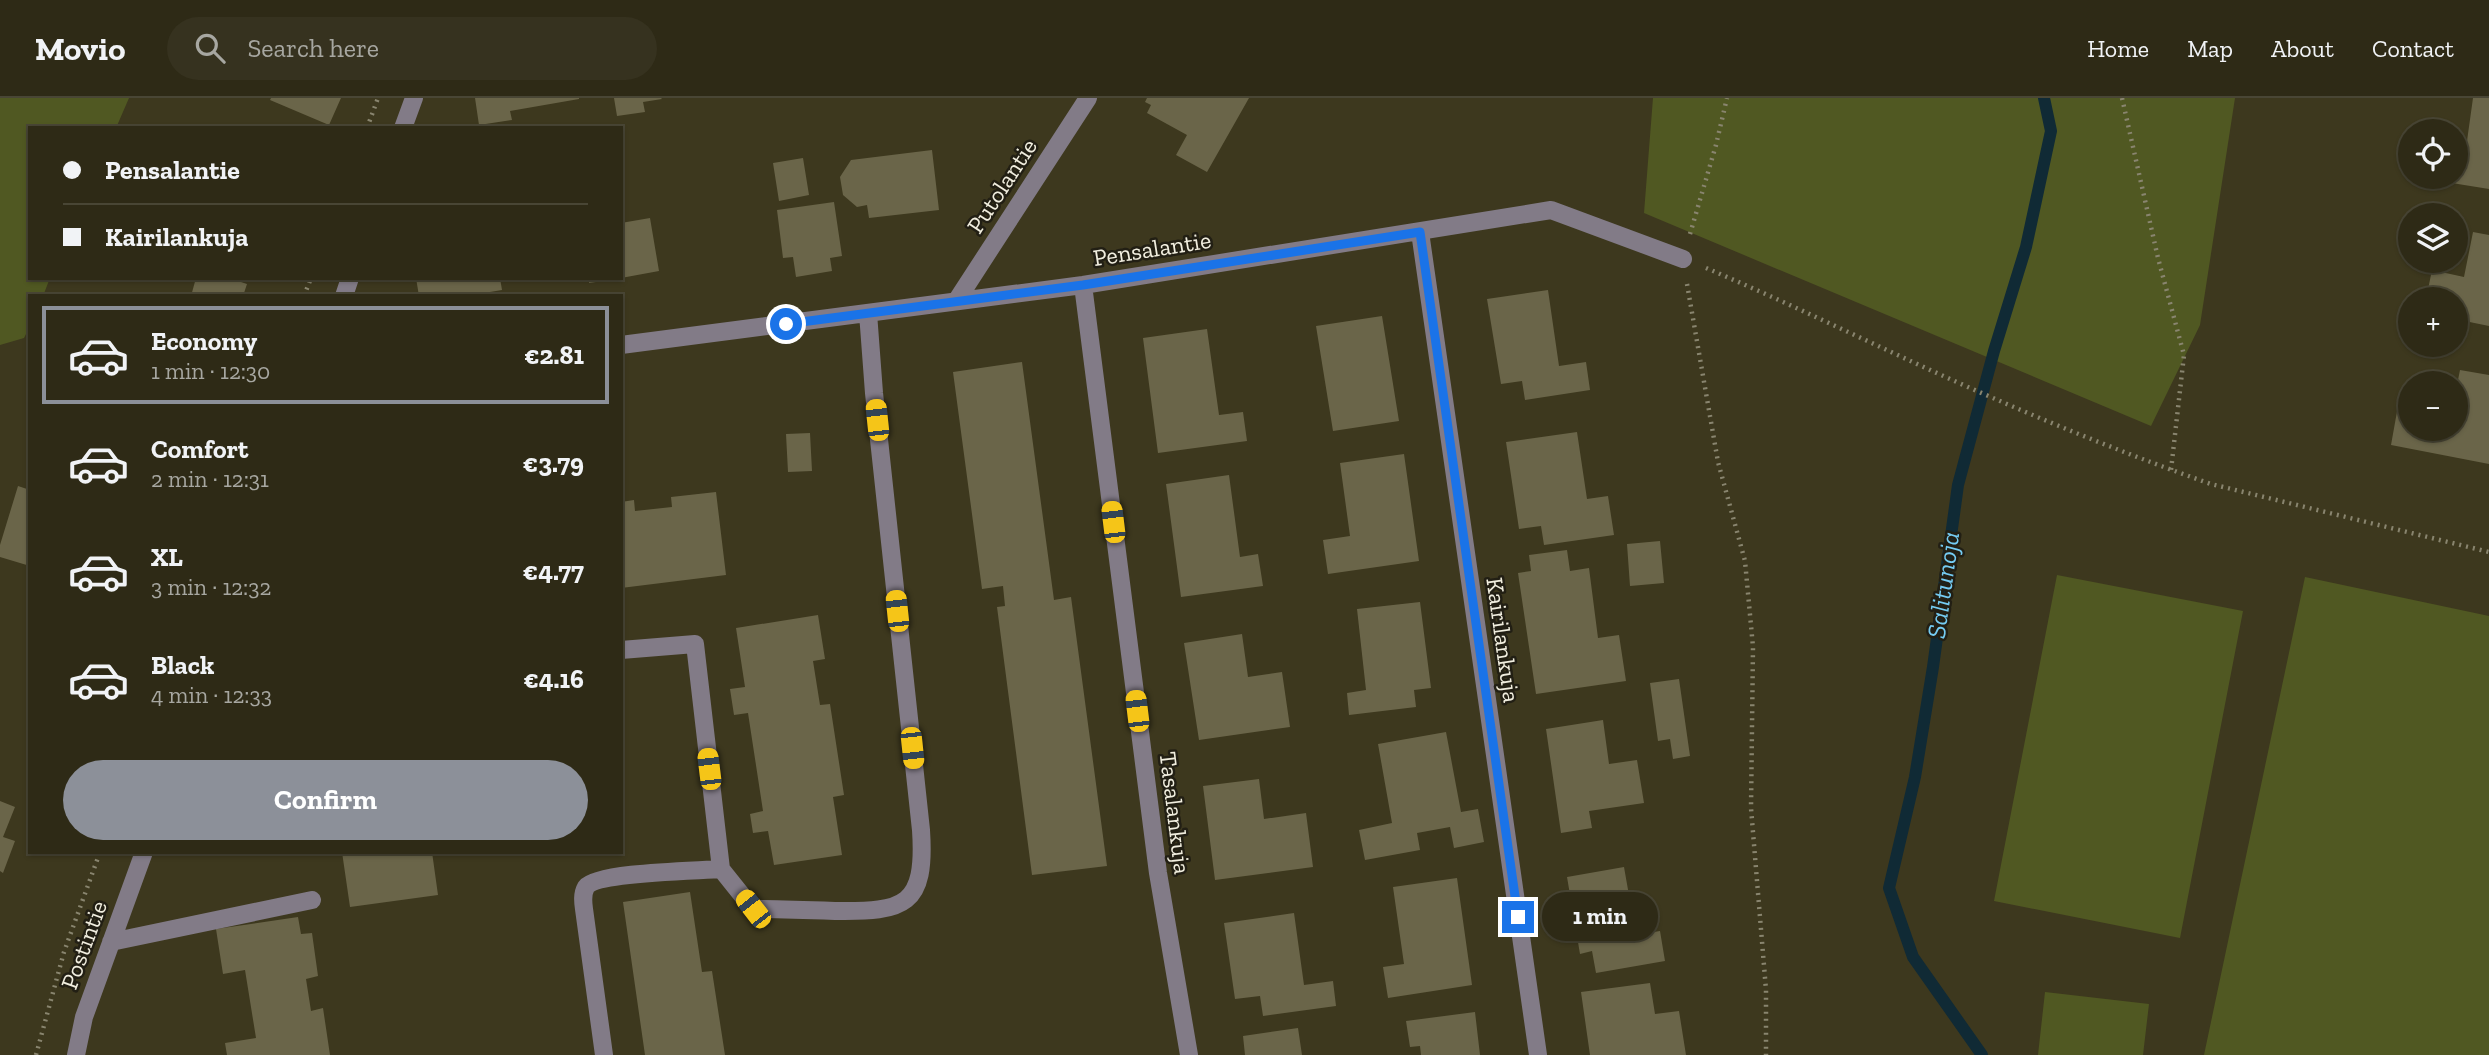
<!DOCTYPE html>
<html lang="en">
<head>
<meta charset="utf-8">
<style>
	:root { --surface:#2e2a16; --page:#36321f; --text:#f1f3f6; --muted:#a7a7a1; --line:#494635; --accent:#8c9099 }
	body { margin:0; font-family:"Zilla Slab",serif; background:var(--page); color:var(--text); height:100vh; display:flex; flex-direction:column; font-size:26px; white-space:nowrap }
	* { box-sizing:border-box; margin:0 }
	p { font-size:23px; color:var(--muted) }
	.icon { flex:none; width:38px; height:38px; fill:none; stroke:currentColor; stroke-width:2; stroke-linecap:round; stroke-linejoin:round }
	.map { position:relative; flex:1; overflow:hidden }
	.side { position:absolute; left:28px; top:196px; width:595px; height:560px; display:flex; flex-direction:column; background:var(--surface); border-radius:0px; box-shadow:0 2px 5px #0004,0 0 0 2px var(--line) }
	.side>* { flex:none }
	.guide { position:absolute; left:28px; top:28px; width:595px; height:154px; border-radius:0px; box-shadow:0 2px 5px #0004,0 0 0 2px var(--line); display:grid; align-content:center; height:154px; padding:0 35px; background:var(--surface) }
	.buttons { position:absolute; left:2398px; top:21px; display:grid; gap:14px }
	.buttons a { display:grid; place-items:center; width:70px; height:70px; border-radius:50%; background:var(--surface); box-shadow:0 2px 5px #0004,0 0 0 2px var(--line); font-size:35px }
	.end { position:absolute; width:32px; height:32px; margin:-16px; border:9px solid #1a73e8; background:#fff; box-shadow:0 0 0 4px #fff }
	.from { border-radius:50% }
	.bubble { position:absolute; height:49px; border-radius:24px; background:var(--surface); box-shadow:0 2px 5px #0004,0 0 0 2px var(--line); font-size:23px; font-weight:700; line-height:49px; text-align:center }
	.car { position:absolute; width:21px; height:42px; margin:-21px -10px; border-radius:9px; box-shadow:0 0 5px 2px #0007; background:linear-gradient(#f5c518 24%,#345 0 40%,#f5c518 0 76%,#345 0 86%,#f5c518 0) }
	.guide b { display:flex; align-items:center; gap:24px; height:66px; font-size:26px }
	.guide b+b { border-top:2px solid var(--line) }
	.guide i { width:18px; height:18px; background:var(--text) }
	ul { padding:12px 0 0; list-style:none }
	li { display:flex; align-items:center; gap:21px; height:98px; margin:0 14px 10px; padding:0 21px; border:4px solid transparent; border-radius:0px }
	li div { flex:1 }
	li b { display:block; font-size:26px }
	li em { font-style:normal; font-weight:700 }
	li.current { border-color:var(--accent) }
	li>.icon { width:63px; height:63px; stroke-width:1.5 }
	.cta { display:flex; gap:14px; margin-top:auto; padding:14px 35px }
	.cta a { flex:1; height:80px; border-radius:42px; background:var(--accent); color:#fff; font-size:28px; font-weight:700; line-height:80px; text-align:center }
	header { display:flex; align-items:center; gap:42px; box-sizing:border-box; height:98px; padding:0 35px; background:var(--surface); border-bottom:2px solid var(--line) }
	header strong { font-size:33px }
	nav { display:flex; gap:38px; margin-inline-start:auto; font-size:24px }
	.search { width:490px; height:63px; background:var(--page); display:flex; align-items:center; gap:18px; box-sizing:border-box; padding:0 24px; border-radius:38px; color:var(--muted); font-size:26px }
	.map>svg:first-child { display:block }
	.green { fill:#505822 }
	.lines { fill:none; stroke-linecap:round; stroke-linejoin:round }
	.stream { stroke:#102a35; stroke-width:12 }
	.building { fill:#6a6549 }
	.path { stroke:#89856f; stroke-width:4.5; stroke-dasharray:2 5; stroke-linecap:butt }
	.minor { stroke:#827b87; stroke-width:18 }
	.route { stroke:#1a73e8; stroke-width:9 }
	.labels { text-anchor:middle; stroke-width:5; stroke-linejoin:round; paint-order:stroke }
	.street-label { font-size:24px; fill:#f1eedf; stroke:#221f14 }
	.water-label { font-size:26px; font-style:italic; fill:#75ccf3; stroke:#221f14 }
</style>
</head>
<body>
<header>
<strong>Movio</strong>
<div class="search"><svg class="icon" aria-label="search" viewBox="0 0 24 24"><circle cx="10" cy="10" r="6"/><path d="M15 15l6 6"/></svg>Search here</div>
<nav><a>Home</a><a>Map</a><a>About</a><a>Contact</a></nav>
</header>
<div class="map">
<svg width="2489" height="957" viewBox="0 0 2489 957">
	<rect width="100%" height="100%" fill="#3d381e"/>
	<path class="green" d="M0,0H129L116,30H30V180H50L43,198H30V228L24,240L0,247Z
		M1653,0H2235L2200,227L2151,328L1644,115Z
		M2057,477L2243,513L2180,840L1994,803Z
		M2305,479L2489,518V957H2204Z
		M2045,894L2149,906L2143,957H2038Z"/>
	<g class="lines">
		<path class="stream" d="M1982,957L1913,859L1889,790L1915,679L1933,569L1958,387L1994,253L2026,149L2051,33L2044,0"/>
	</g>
	<path class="building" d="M271,0H341L329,27L270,2Z
		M475,0H579V1L510,13L512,22L479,27Z
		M614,0H661L662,1L643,4L645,14L617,18Z
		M1147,0H1249L1207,74L1176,57L1187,37L1147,15L1151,7L1145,4Z
		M2473,0H2489V91L2427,81V79H2455V41L2467,43Z
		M932,52L939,112L869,120L867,107L857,109L843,97L840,79L851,62Z
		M803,60L809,97L779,103L773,65Z
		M834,104L842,158L830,160L832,173L796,179L793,159L783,160L777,112Z
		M650,120L659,173L621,180V125Z
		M2473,134L2489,137V228L2455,221V201H2426L2432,172L2464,179Z
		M196,180H229L247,186L243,198H191Z
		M416,180H500L502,192L466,198H419Z
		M589,180H610V182L589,185Z
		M1548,192L1559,268L1586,264L1590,292L1525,302L1522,283L1501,286L1487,201Z
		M1382,218L1399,323L1333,333L1316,228Z
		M1207,231L1219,317L1243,314L1247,343L1158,355L1143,240Z
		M1022,264L1054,502L1071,499L1107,768L1032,777L997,509L1005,508L1003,488L982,491L953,274Z
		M2460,272L2489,277V366L2391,347L2398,308L2410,310V331H2455V297Z
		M1577,334L1587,401L1608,398L1614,437L1544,447L1541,428L1519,431L1506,344Z
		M810,335L812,373L788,374L786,336Z
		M1404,356L1419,463L1328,476L1323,442L1350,438L1340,365Z
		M1229,377L1240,459L1258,456L1263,488L1181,499L1166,386Z
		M18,388L30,392V468L0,459V447Z
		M716,394L726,477L621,490V404L634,402L635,413L672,409L671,399Z
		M1660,443L1664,485L1630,488L1627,446Z
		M1567,452L1570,473L1589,470L1598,540L1619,537L1626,583L1536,596L1518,475L1531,473L1529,457Z
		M1420,504L1431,590L1414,592L1416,609L1349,617L1347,595L1366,592L1357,511Z
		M818,517L825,561L813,563L820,607L830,606L844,697L833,699L842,757L774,767L768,733L753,735L750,716L763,713L748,615L734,617L730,591L745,589L736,530Z
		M1242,536L1248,579L1282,574L1290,629L1199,642L1184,545Z
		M1679,581L1690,658L1673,661L1670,641L1658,643L1650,585Z
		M1603,622L1609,666L1637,662L1644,705L1589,713L1592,730L1561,735L1546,631Z
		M1446,634L1461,714L1478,711L1484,744L1454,750L1450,729L1417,735L1420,752L1365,762L1359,732L1392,725L1378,646Z
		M1259,681L1264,721L1306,715L1313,769L1215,782L1203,688Z
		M0,703L15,709L3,739L15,743L3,775L0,773Z
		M342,754H432L438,797L350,809Z
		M1624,769L1636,837L1660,833L1665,863L1596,875L1592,853L1580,856L1567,779Z
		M1457,780L1472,887L1388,900L1383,869L1404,866L1393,789Z
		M690,794L702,874L712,873L725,957H645L623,804Z
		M1294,815L1304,887L1333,883L1336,908L1263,918L1260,898L1235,901L1224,825Z
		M298,819L301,836L312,835L318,878L306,881L311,913L323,910L330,957H227L225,945L256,940L245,872L223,876L216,831Z
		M1650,885L1655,916L1679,913L1686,957H1590L1581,894Z
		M1475,914L1480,957H1421L1420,948L1410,949L1406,923Z
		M1298,930L1302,957H1245L1243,938Z"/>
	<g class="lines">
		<path class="path" d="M2122,0L2158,160L2184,257L2171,372
			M367,30L378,0
			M1690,136L1716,47L1727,0
			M1706,170C1803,211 1896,258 1993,300C2064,331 2137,360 2211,386L2489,454
			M1687,186L1718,364L1745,463L1753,549L1751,710L1766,892V957
			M304,198L311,180
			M36,957L64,854L100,754"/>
		<path class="minor" d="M403,30L414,0
			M1420,134L1538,957
			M1083,187L1158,775L1189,957
			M344,198L350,180
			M957,202L1088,0
			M621,247L1083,187L1551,112L1683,161
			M621,552L695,546L721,771
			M111,844L312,802
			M76,957L84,919L144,754
			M604,957L584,811C583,804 582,796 586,789C597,774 698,773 721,771L753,811C780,811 808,812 835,813C905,814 926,808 921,732L874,295L868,215"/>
	</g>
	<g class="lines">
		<path class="route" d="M786,226L1083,187L1420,134L1518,819"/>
	</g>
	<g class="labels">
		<g class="street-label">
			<text transform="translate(1002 88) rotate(-57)" y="8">Putolantie</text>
			<text transform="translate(1152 151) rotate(-9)" y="8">Pensalantie</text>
			<text transform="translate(1503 542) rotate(82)" y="8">Kairilankuja</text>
			<text transform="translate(1175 715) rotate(83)" y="8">Tasalankuja</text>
			<text transform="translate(84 847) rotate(-70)" y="8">Postintie</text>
		</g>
		<g class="water-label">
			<text transform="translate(1943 487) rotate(-82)" y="9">Salitunoja</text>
		</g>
	</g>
</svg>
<div class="buttons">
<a><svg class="icon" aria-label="locate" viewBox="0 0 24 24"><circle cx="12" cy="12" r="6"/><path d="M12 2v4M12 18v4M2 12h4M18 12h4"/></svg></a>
<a><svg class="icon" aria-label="layers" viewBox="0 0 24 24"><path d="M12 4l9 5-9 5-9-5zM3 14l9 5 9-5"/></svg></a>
<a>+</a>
<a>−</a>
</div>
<i class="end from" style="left:786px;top:226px"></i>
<i class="end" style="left:1518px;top:819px"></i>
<div class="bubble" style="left:1542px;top:794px;width:116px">1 min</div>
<i class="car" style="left:877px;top:322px;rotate:354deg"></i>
<i class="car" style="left:1113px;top:424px;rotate:353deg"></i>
<i class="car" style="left:897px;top:513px;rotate:354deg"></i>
<i class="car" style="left:1137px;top:613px;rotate:353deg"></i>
<i class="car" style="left:912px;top:650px;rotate:174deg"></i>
<i class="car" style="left:709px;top:671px;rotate:353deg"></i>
<i class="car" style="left:753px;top:811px;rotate:322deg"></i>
<div class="guide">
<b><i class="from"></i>Pensalantie</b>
<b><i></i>Kairilankuja</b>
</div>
<section class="side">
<ul>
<li class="current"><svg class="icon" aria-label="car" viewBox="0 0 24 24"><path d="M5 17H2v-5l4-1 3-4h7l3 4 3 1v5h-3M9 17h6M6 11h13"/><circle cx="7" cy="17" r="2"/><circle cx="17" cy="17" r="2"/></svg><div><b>Economy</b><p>1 min · 12:30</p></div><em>€2.81</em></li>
<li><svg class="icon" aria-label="car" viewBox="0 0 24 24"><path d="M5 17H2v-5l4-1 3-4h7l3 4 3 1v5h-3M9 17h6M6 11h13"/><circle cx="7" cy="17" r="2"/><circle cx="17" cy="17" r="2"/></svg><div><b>Comfort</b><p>2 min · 12:31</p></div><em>€3.79</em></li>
<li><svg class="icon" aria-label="car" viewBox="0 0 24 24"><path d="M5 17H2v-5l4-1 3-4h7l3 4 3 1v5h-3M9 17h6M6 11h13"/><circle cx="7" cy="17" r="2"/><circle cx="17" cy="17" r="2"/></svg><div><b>XL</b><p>3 min · 12:32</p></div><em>€4.77</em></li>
<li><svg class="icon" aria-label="car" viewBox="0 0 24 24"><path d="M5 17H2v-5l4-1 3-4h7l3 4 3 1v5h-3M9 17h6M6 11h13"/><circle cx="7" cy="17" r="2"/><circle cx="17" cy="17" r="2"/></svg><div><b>Black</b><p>4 min · 12:33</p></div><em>€4.16</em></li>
</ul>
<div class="cta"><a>Confirm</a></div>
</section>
</div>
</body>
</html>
